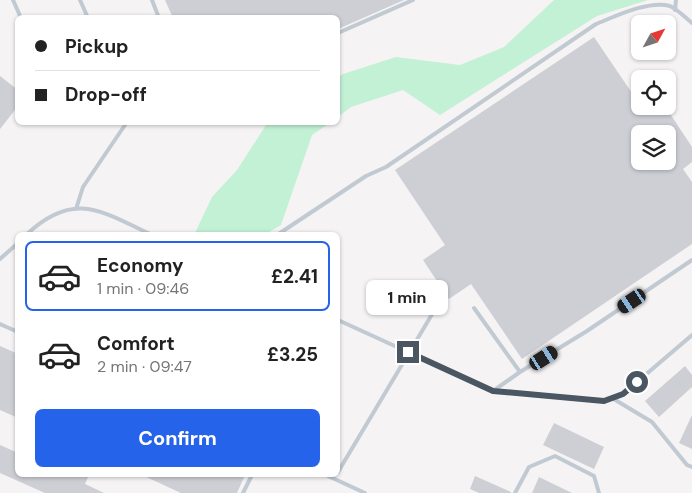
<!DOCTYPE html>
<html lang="en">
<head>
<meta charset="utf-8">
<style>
	:root { --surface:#fff; --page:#f2f2f2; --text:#222; --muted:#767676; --line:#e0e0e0; --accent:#2563eb }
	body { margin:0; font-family:"DM Sans",sans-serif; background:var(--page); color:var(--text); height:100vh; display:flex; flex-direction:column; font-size:19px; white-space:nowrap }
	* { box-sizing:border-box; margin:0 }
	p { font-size:16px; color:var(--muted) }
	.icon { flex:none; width:28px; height:28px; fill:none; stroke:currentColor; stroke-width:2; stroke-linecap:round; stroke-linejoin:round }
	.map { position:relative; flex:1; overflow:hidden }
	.side { position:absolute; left:15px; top:232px; width:325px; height:245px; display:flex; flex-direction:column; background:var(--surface); border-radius:8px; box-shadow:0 1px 4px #0004 }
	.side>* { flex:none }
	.top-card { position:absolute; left:15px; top:15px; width:325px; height:110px; border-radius:8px; box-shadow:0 1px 4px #0004; display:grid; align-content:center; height:110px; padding:0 20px; background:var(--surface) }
	.needle { width:32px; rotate:50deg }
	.fabs { position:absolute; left:631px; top:15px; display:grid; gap:10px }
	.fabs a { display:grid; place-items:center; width:45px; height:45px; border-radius:8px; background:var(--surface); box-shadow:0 1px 4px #0004; font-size:25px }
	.end { position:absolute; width:22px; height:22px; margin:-11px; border:6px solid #4a5661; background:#fff; box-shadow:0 0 0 2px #fff }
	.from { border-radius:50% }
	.bubble { position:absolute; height:35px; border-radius:8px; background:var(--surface); box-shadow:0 1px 4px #0004; font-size:16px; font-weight:700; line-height:35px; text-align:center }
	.car { position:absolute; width:15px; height:30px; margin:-15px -8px; border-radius:6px; box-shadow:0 0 4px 1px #0007; background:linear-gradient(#222 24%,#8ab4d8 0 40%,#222 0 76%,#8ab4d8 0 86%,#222 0) }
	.top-card b { display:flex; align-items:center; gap:18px; height:48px; font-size:19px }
	.top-card b+b { border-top:1px solid var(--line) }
	.top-card i { width:12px; height:12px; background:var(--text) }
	ul { padding:9px 0 0; list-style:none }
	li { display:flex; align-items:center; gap:15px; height:70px; margin:0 10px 8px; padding:0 10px; border:2px solid transparent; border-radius:8px }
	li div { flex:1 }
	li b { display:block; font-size:19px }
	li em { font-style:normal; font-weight:700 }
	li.current { border-color:var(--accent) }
	li>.icon { width:45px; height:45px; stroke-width:1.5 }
	.cta { display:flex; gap:10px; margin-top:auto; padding:10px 20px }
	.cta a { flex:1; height:58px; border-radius:8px; background:var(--accent); color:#fff; font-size:20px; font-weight:700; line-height:58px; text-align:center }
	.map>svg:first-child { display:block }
	.green { fill:#c3f1d5 }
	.building { fill:#cdcfd5; fill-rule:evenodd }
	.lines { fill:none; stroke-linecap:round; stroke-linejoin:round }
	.service { stroke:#c1cad2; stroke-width:4 }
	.route { stroke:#4a5661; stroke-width:6 }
</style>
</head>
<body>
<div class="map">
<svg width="692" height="493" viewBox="0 0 692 493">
	<rect width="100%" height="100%" fill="#f5f3f3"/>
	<path class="green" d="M554,0H648L597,16L440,115L403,90L351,107L338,117V77L343,74L396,57L460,65L504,47Z
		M268,122L330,123L312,135L281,225L264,235H194L212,197L237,170Z"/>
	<path class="building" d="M165,0H404L338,29V18H173Z
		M594,37L634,96L640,92V106H665L692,147V162L683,169L692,182V244L522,359L471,284L449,299L423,260L445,245L395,170ZM640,134H668V161H640Z
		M0,76L18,90V106L0,129Z
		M0,346L18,354V418L0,410Z
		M685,366L692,375V387L659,417L645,401Z
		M692,415V449L679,443Z
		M554,423L604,447L594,469L543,445Z
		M0,445L18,453V475H89L85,484L104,493H45L0,473Z
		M142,475H245L237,493H181Z
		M475,476L511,492V493H479L470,489Z
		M539,477L572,493H532Z"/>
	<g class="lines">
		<path class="service" d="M13,0L21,18
			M80,0L88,18
			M152,0L159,18
			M675,10L676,0
			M338,33L413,0
			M76,209L83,187L127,122
			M26,235C74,190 101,211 152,235
			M277,235L366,176L386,167L596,24C616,16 649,0 670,6C678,10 685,17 692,23
			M0,259L18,243
			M474,308L520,372L493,391
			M338,320L493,391L604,401L623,394L692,335
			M0,324L18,332
			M520,372L587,331L692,260
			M612,398L652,422L687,465L692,467
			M338,472L434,311
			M326,475L365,493
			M243,493L252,475
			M515,493L529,467L555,456L594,476L599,493"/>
	</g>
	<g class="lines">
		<path class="route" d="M408,352L493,391L604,401L623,394L637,382"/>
	</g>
</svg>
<div class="fabs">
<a><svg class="needle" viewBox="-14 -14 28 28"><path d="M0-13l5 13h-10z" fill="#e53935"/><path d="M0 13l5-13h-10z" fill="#767676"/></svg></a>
<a><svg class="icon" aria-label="locate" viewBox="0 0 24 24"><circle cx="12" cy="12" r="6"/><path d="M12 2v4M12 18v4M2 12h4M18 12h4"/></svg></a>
<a><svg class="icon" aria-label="layers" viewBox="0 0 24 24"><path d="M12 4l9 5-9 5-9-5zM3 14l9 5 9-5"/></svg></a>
</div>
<i class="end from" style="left:637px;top:382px"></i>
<i class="end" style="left:408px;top:352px"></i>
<div class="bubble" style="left:366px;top:280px;width:82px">1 min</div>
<i class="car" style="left:632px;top:301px;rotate:236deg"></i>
<i class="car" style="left:544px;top:358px;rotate:57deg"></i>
<div class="top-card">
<b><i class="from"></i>Pickup</b>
<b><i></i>Drop-off</b>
</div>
<section class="side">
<ul>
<li class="current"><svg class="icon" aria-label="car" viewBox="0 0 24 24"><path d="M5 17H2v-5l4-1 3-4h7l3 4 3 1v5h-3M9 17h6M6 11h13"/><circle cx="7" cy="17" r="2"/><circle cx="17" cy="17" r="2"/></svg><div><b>Economy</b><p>1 min · 09:46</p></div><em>£2.41</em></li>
<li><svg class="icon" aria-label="car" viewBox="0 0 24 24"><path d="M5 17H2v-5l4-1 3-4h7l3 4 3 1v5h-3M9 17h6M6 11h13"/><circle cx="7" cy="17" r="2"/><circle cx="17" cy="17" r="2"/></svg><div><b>Comfort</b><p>2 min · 09:47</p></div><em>£3.25</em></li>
</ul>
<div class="cta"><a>Confirm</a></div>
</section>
</div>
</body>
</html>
